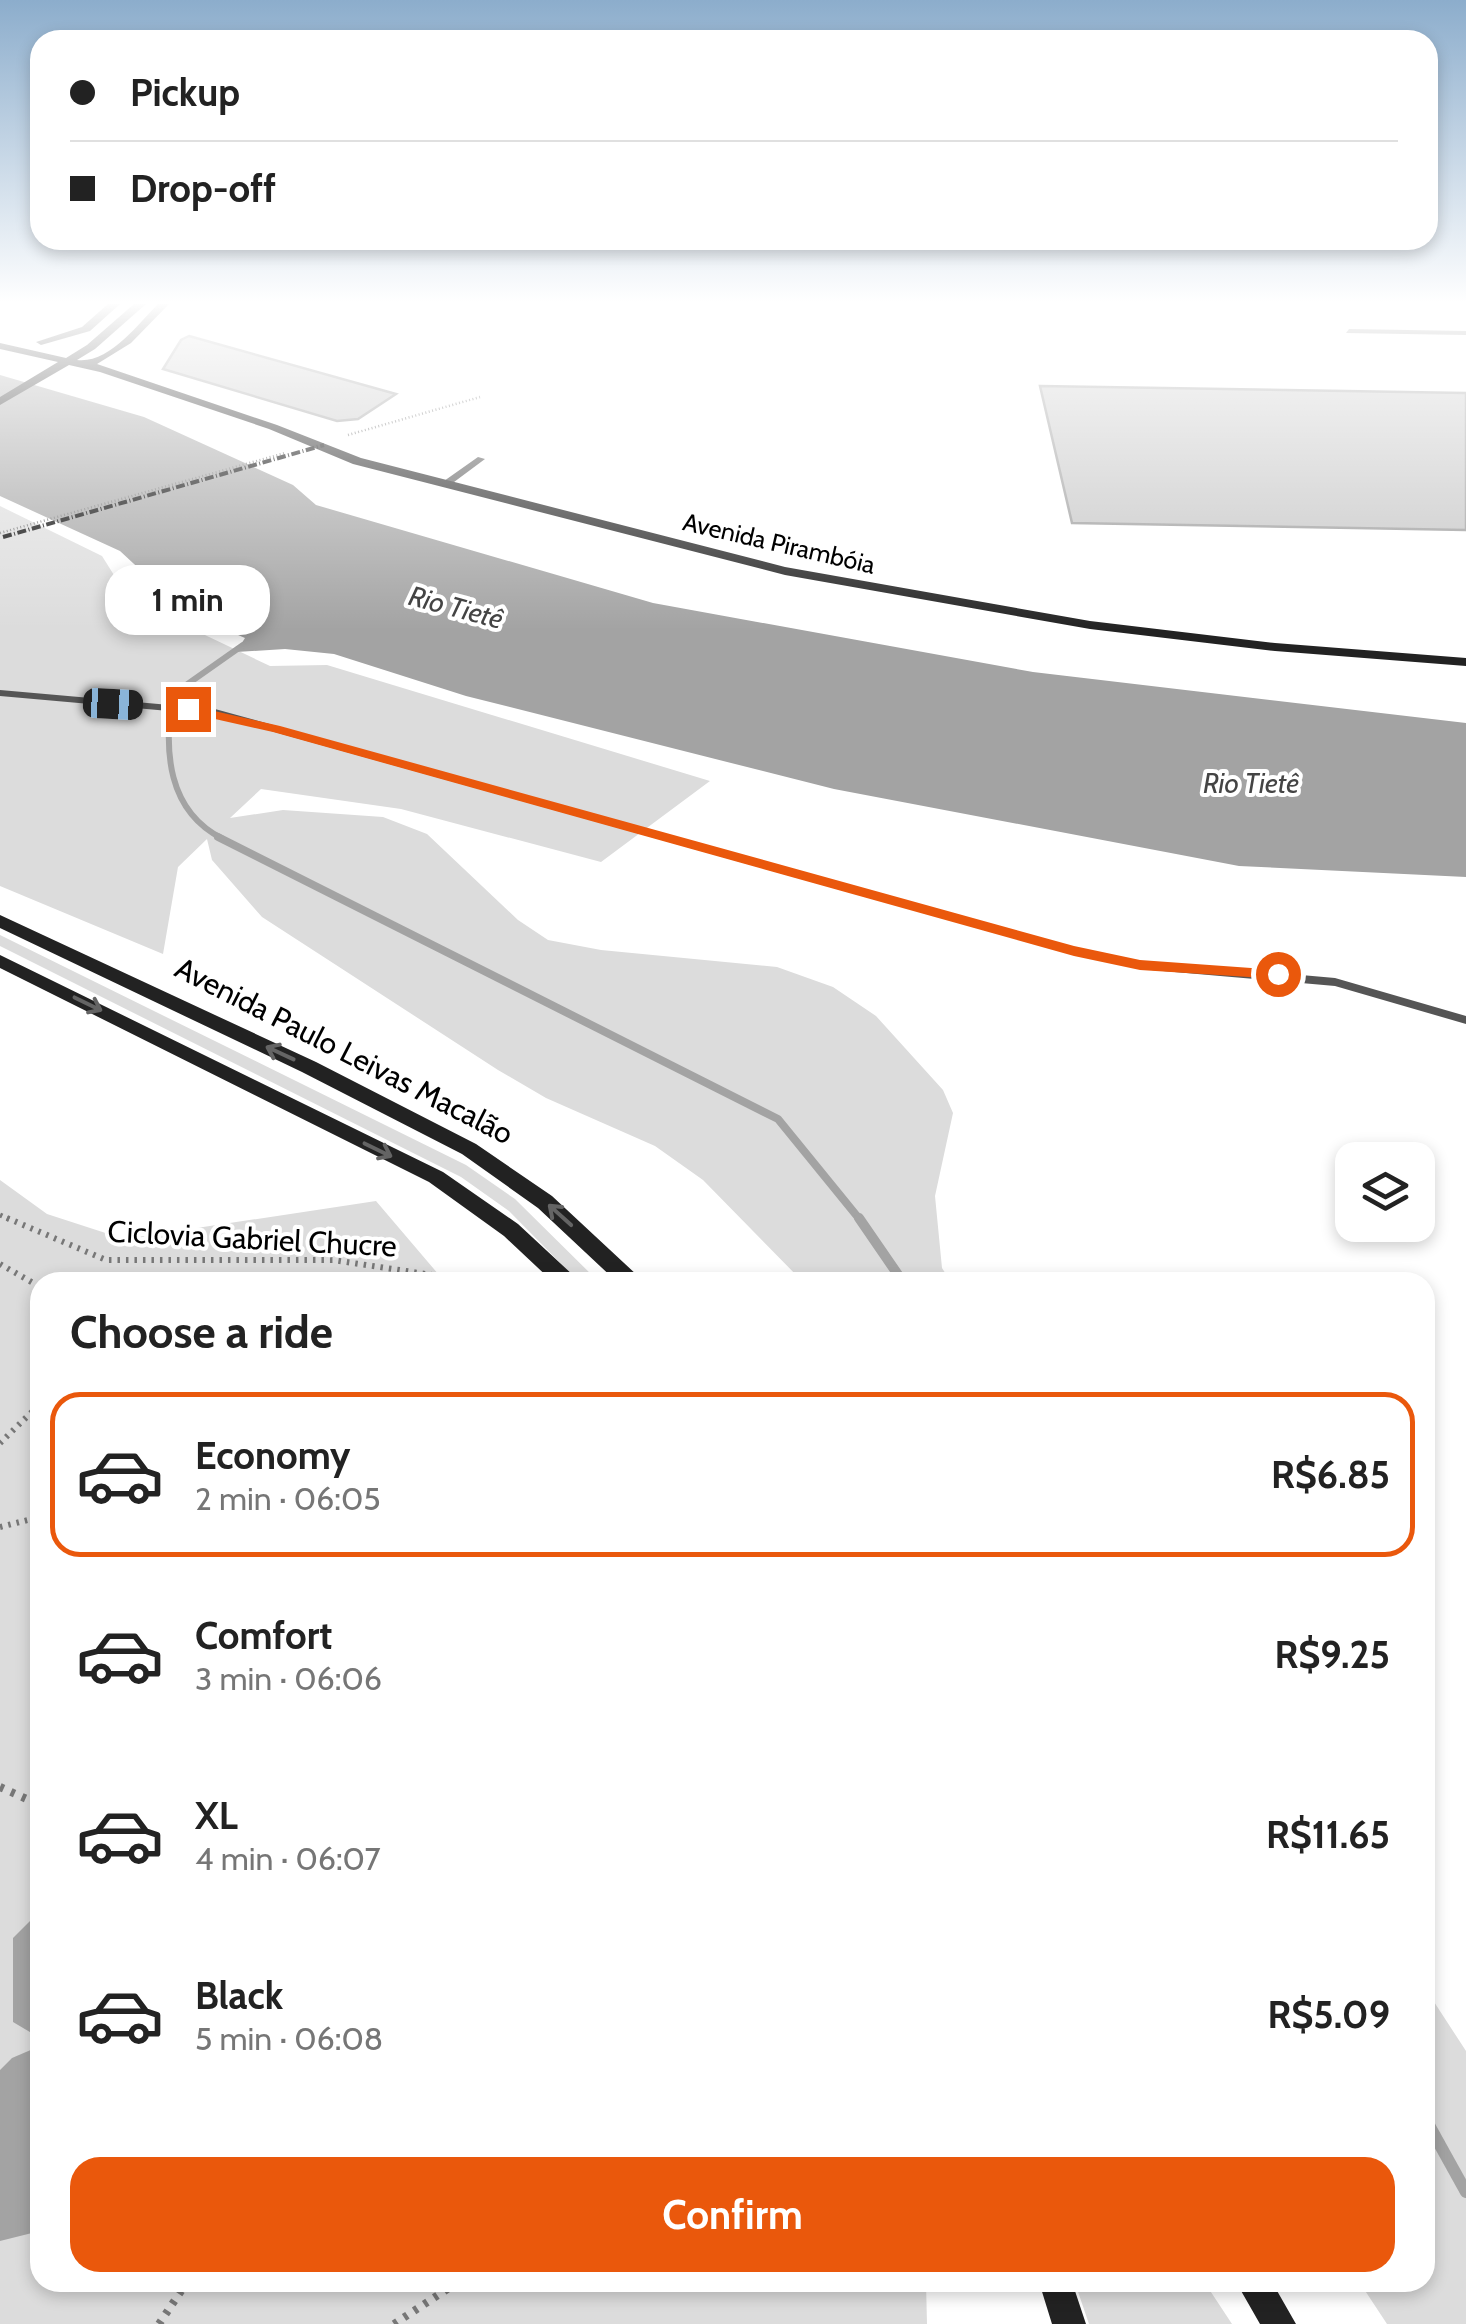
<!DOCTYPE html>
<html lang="en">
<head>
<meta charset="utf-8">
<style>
	:root { --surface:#fff; --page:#f6f6f6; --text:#222; --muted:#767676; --line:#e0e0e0; --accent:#ea580c }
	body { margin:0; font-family:Cabin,sans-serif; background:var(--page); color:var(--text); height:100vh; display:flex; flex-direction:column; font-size:38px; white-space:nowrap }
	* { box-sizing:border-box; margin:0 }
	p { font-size:32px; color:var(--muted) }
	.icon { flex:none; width:55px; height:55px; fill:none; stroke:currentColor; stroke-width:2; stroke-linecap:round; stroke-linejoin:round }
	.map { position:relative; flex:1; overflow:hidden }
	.details { position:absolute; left:30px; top:1272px; width:1405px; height:1020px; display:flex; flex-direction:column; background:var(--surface); border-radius:30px; box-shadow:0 5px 15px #0003 }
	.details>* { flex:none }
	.banner { position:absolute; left:30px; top:30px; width:1408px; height:220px; border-radius:30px; box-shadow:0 5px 15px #0003; display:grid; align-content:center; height:220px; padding:0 40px; background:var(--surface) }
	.buttons { position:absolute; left:1335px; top:1142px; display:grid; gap:20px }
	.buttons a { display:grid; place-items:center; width:100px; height:100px; border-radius:20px; background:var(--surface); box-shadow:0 5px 15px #0003; font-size:50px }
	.end { position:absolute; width:45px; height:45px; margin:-22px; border:12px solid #ea580c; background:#fff; box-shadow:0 0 0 5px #fff }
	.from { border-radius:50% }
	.bubble { position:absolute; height:70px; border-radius:30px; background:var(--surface); box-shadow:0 5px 15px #0003; font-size:32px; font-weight:700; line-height:70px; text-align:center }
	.car { position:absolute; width:30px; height:60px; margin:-30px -15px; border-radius:12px; box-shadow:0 0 8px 2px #0007; background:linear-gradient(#222 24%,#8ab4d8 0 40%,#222 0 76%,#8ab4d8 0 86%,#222 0) }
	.banner b { display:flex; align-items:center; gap:35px; height:95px; font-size:38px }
	.banner b+b { border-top:2px solid var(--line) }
	.banner i { width:25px; height:25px; background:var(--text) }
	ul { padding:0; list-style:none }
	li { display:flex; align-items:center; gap:30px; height:165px; margin:0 20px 15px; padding:0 20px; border:5px solid transparent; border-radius:30px }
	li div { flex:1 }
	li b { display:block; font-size:38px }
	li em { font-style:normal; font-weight:700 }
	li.active { border-color:var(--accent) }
	li>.icon { width:90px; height:90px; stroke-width:1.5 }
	h2 { padding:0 40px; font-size:45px; line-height:120px }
	.button { display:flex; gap:20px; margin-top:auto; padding:20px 40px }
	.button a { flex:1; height:115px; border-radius:30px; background:var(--accent); color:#fff; font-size:40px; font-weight:700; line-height:115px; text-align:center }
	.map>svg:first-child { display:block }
	.green { fill:#dcdcdc }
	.water { fill:#a3a3a3 }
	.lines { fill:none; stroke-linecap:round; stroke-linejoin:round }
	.stream-far3 { stroke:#a3a3a3; stroke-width:6 }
	.stream-far2 { stroke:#a3a3a3; stroke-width:8 }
	.stream-far1 { stroke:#a3a3a3; stroke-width:10 }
	.stream { stroke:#a3a3a3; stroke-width:12 }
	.building { fill:#c4c4c4; stroke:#999; stroke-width:2.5 }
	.path-far3 { stroke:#777; stroke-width:2.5; stroke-dasharray:1 2.5; stroke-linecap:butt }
	.path-far2 { stroke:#777; stroke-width:5; stroke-dasharray:2.5 5; stroke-linecap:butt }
	.path-far1 { stroke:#777; stroke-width:6; stroke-dasharray:2.5 6; stroke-linecap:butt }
	.path { stroke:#777; stroke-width:8; stroke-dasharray:4 8; stroke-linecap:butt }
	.lane { fill:#555; fill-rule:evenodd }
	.secondary { fill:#222; fill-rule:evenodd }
	.rail { stroke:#000; stroke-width:4; stroke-dasharray:9 2.5 1 2.5; stroke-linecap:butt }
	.oneway { stroke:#646464 }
	.route { fill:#ea580c }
	.labels { text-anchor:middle; stroke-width:8; stroke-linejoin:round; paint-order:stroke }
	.far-street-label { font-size:25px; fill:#000; stroke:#fff }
	.far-water-label { font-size:28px; font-style:italic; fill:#444; stroke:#fff }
	.street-label { font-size:30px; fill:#000; stroke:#fff }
</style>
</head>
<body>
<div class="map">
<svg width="1466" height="2324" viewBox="0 0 1466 2324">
	<rect width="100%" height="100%" fill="#fff"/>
	<path class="green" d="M0,506L102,556L129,599L270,666L327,665L710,781L601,862L401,809L261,789L230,818L283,810L383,817L427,834L518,920L548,940L601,950L777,967L833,987L876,1016L943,1090L953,1113L935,1196L942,1268L951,1282H803L703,1180L655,1146L546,1098L498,1070L262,917L212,860L207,839L178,867L163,954L0,886Z
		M0,935L466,1165L515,1199L599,1282H579L509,1211L461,1177L0,946Z
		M0,1180L47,1214L124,1239L376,1201L445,1282H40V2282H926L927,2324H0Z
		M1425,1988L1466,2051V2324H1387L1360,2283L1425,2282Z
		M1075,2283H1205L1232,2324H1089Z"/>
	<path class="water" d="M0,375L144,417L293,485L316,505L653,603L1033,672L1466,723V877L1239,866L834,789L466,696L334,654L285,649L236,652L245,638L187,613L120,551L0,496Z
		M40,1911V2038L13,2022V1938Z
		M40,2046V2231L0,2241V2070L12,2058Z"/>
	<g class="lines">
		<path class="stream-far3" d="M223,839C167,811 164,751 172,695L243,645"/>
		<path class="stream-far2" d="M218,837L778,1119L861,1221"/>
		<path class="stream-far1" d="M859,1218L903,1282"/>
		<path class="stream" d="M1425,2118L1466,2192"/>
	</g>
	<path class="building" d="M189,336L396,394L358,419L337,421L163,369L181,340Z
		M1040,386L1466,393V530L1072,523Z"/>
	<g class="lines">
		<path class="path-far3" d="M348,435L480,397
			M0,533L285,453"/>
		<path class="path-far2" d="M0,1215L13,1221"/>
		<path class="path-far1" d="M7,1218L106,1260H333L439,1276L447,1282
			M0,1264L40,1287
			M0,1443L40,1404
			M0,1527L40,1517"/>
		<path class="path" d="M0,1787L40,1805
			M159,2324L187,2282
			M394,2324L458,2282"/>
		<path class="lane" d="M1349,329L1466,331V335L1346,333Z
			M478,457L485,459L450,485H444V481Z
			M0,690L215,709L1074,947L1140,961L1335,978L1466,1016V1024L1335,986L1140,969L1074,955L214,715L0,696Z"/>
		<path class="secondary" d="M108,304H120L90,331L41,345L36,342L82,327Z
			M134,304H146L95,349L77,360C109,364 138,324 158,304H169L131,343L97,364L277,425L361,458L785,567L1090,621L1275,643L1466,658V666L1275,651L1090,629L785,575L353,464L269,429L100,372L69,365L0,405V397L58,362L0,349V343L66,358L87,345Z
			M0,915L316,1062L476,1144L552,1196L638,1276L640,1282H617L538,1208L462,1154L302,1072L0,928Z
			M0,955L443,1172L518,1224L574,1276L576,1282H553L504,1236L429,1182L0,968Z
			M1039,2282H1072L1086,2324H1052Z
			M1236,2282H1272L1296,2324H1260Z"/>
		<path class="rail" d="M3,537L324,445"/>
	</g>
	<defs><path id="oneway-shaft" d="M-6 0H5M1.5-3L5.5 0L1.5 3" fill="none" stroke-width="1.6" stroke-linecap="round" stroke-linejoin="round" transform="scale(2.5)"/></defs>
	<g class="oneway">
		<use href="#oneway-shaft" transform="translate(88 1004) rotate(26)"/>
		<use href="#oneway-shaft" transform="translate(280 1053) rotate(-155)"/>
		<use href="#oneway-shaft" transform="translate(378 1150) rotate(26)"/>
		<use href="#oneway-shaft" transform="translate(560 1215) rotate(-138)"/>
	</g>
	<linearGradient id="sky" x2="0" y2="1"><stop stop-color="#8cadcc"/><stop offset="0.48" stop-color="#fff"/><stop offset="1" stop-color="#fff" stop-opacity="0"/></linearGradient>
	<rect width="1466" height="630" fill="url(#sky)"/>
	<path class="route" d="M188,705L280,726L1074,946L1140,960L1278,970L1286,974L1278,979L1140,970L1074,956L273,732L184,712Z"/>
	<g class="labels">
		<g class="far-street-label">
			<text transform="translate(779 543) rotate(13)" y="9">Avenida Pirambóia</text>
		</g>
		<g class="far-water-label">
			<text transform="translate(456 607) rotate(15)" y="10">Rio Tietê</text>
			<text x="1251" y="793">Rio Tietê</text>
		</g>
		<g class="street-label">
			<text transform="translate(344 1051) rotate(27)" y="10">Avenida Paulo Leivas Macalão</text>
			<text transform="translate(252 1239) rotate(3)" y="10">Ciclovia Gabriel Chucre</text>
		</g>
	</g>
</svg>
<div class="buttons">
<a><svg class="icon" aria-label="layers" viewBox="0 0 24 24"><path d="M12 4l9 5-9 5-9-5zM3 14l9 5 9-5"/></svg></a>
</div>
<i class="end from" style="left:1278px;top:974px"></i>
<i class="end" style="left:188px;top:709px"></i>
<div class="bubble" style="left:105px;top:565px;width:165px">1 min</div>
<i class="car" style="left:113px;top:704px;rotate:93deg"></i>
<div class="banner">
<b><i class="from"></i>Pickup</b>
<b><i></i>Drop-off</b>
</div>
<section class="details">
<h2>Choose a ride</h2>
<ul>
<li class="active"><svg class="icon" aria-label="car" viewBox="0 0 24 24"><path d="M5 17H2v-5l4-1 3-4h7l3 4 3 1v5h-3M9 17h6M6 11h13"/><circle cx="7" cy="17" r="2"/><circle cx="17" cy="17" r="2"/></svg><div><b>Economy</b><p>2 min · 06:05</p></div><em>R$6.85</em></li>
<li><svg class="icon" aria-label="car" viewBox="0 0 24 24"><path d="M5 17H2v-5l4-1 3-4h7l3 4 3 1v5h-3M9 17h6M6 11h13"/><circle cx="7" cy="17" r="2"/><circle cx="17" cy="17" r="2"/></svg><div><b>Comfort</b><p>3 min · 06:06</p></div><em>R$9.25</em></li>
<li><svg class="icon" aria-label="car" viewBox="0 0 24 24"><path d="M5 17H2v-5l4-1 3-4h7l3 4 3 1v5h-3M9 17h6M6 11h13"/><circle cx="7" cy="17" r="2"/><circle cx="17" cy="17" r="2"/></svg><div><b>XL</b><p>4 min · 06:07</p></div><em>R$11.65</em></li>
<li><svg class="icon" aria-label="car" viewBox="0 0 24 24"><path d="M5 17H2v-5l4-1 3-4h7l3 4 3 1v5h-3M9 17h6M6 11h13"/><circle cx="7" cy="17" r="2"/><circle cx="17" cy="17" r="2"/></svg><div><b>Black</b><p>5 min · 06:08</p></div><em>R$5.09</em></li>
</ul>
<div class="button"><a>Confirm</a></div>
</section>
</div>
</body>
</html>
